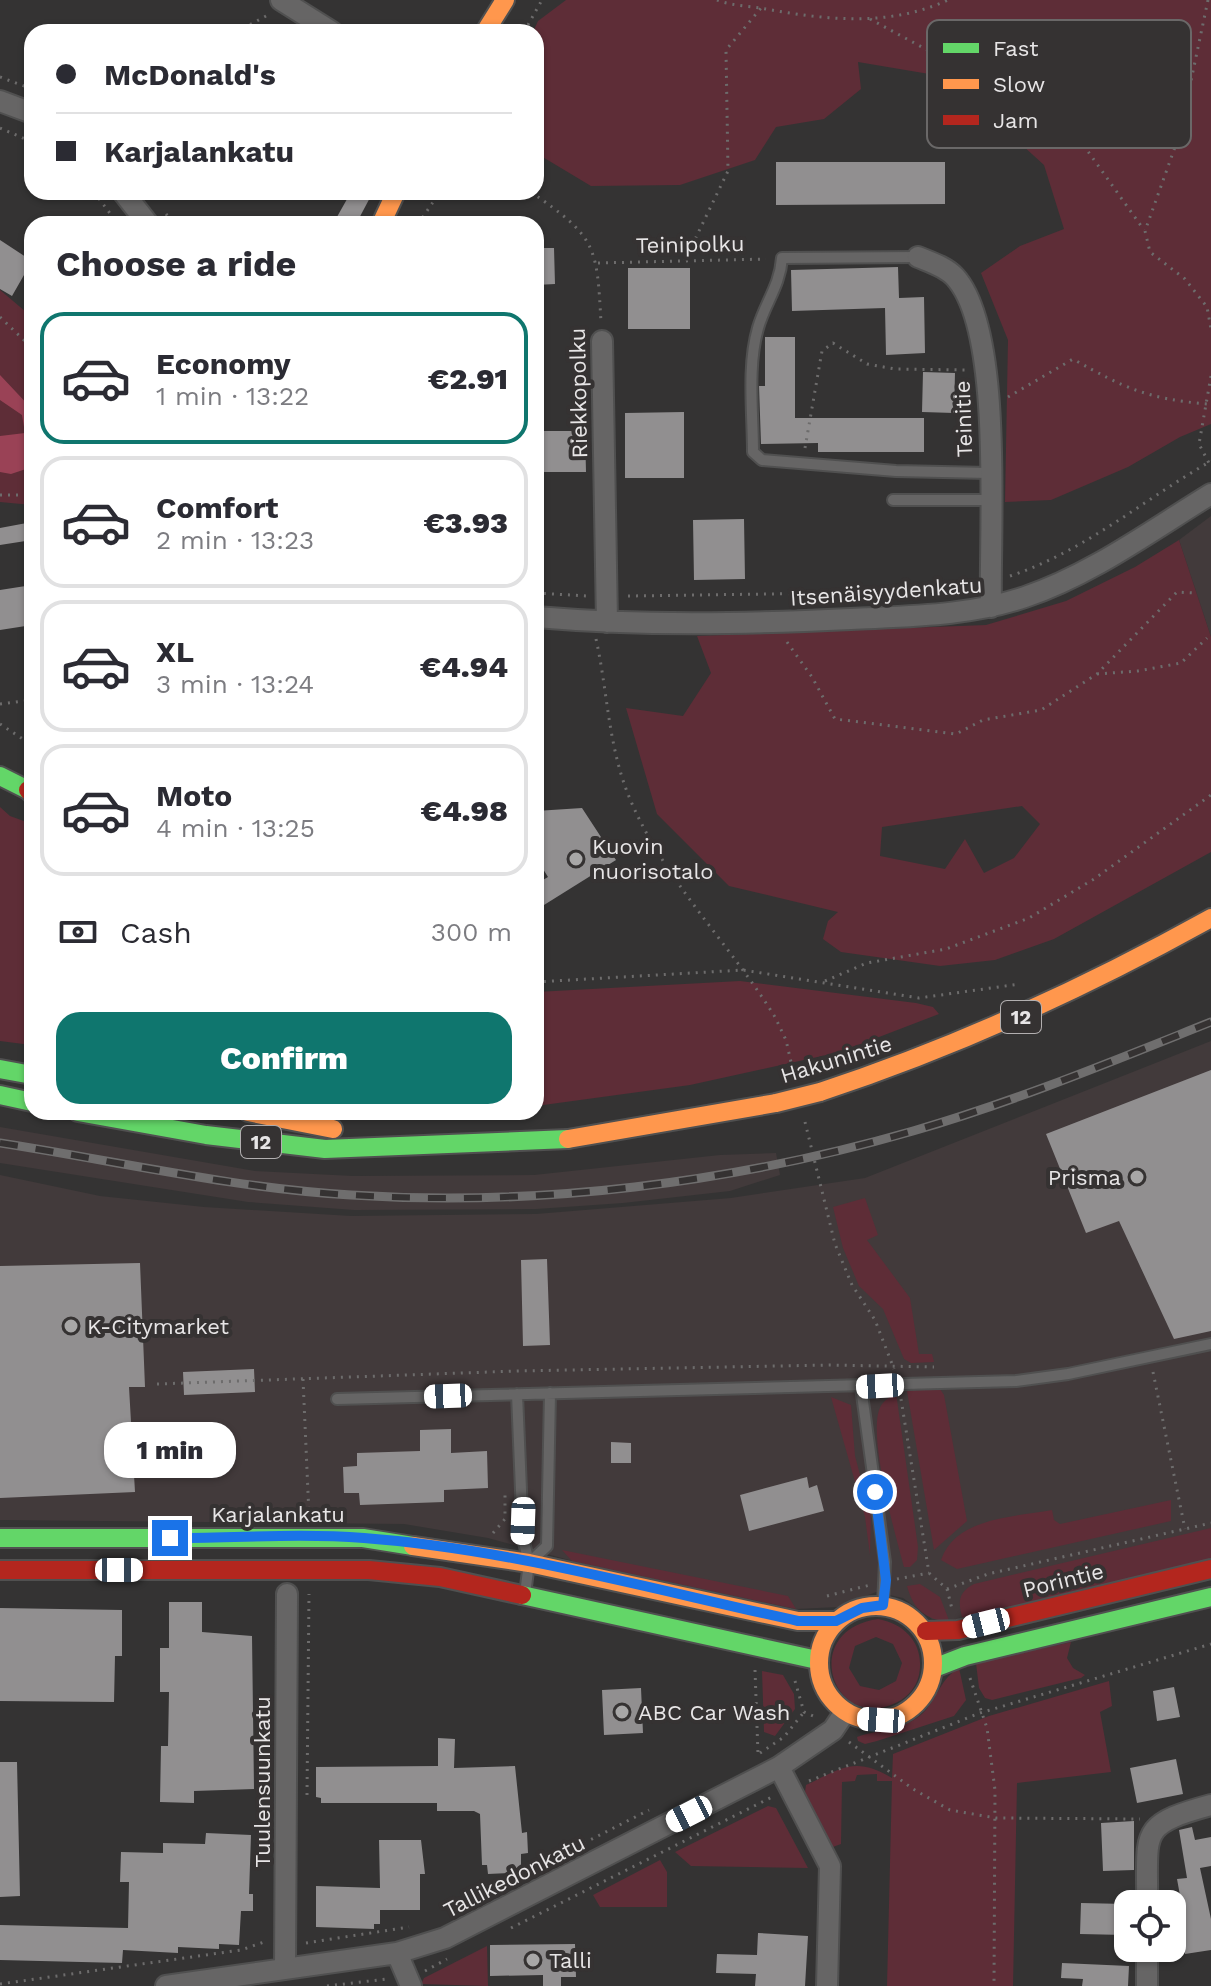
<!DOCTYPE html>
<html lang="en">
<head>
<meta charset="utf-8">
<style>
	:root { --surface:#fff; --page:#f7f7f7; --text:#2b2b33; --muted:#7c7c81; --line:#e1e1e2; --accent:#0f766e }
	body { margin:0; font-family:"Work Sans",sans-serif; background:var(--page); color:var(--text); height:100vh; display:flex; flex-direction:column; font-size:30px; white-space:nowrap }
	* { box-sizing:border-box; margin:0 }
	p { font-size:26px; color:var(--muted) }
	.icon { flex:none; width:44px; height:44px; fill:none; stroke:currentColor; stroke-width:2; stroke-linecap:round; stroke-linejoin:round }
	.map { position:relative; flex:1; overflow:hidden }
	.sheet { position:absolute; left:24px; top:216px; width:520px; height:904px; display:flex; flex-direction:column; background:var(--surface); border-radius:24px; box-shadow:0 2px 6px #0004 }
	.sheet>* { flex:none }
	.hud { position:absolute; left:24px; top:24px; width:520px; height:176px; border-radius:24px; box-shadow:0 2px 6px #0004; display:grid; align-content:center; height:176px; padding:0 32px; background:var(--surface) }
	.controls { position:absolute; left:1114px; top:1890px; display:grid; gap:16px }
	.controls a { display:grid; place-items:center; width:72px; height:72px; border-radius:16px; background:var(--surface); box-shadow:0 2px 6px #0004; font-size:40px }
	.end { position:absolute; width:36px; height:36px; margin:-18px; border:10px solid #1a73e8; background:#fff; box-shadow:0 0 0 4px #fff }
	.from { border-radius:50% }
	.bubble { position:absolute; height:56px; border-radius:24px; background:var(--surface); box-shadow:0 2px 6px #0004; font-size:26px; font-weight:800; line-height:56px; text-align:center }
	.car { position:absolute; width:24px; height:48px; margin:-24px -12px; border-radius:10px; box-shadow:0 0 6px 2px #0007; background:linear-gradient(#fff 24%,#345 0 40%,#fff 0 76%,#345 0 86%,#fff 0) }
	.hud b { display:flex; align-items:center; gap:28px; height:76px; font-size:30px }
	.hud b+b { border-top:2px solid var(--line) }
	.hud i { width:20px; height:20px; background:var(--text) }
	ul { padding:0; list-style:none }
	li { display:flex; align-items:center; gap:24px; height:132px; margin:0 16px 12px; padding:0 16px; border:4px solid var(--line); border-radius:24px }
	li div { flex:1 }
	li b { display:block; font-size:30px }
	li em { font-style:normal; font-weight:800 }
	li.active { border-color:var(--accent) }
	li>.icon { width:72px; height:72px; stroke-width:1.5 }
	h2 { padding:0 32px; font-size:36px; line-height:96px }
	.pay { display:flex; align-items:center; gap:20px; height:88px; padding:0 32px; font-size:30px }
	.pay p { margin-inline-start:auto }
	.button { display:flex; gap:16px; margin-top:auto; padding:16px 32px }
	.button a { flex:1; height:92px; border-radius:24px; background:var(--accent); color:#fff; font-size:32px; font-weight:800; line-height:92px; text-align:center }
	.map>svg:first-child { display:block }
	.built { fill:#423a3b }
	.green { fill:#5e2d37; fill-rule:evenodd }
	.water { fill:#9a4256 }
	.building { fill:#918f90 }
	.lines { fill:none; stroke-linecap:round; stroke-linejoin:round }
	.lane-casing { stroke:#505050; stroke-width:14 }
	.street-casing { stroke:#505050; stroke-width:24 }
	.fast-casing { stroke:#505050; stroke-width:22 }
	.slow-casing { stroke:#505050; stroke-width:22 }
	.jam-casing { stroke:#505050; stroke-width:22 }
	.path { stroke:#6d6c6c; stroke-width:3; stroke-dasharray:2 6; stroke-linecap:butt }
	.lane { stroke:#666565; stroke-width:10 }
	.street { stroke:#666565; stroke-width:20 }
	.fast { stroke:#63d668; stroke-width:18 }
	.slow { stroke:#ff974d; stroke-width:18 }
	.jam { stroke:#b3261e; stroke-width:18 }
	.rail-casing { stroke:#6f6e6e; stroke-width:9 }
	.rail { stroke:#353232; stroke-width:6; stroke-dasharray:18; stroke-linecap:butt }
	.slow-bridge-casing { stroke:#505050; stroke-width:22; stroke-linecap:butt }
	.slow-bridge { stroke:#ff974d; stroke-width:18 }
	.route { stroke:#1a73e8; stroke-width:10 }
	.poi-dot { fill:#a8a7a7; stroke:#353232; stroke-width:3 }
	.labels { text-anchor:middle; stroke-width:8; stroke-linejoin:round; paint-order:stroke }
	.shield { fill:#353232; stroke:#b2afb0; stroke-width:2 }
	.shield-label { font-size:20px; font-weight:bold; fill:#e7e5e6 }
	.street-label { font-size:22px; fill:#e7e5e6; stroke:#353232 }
	.poi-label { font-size:22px; fill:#e7e5e6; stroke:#353232; text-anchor:start }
	.key { fill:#353232; stroke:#6a6868; stroke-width:2 }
	.key-label { font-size:22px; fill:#e7e5e6 }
</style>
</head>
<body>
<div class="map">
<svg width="1211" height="1986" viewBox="0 0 1211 1986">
	<rect width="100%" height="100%" fill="#343333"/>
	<path class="built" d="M1211,516V637L1179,540Z
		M1211,1041V1561L963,1620L932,1619L903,1598L876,1592L838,1607L796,1609L584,1564L488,1538L404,1524L0,1520V1175L100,1196L204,1207L351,1216L536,1214L731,1198L865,1178Z
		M0,1127L255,1171L353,1176L534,1175L720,1155L776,1153L780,1175L730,1191L623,1203L536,1209L354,1210L248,1202L0,1163Z"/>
	<path class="green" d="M566,0H1211V424L1180,437L1128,467L1051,500L1005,502L1008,340L981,273L1020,246L1064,229L1044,165L947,77L858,62L861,89L824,119L776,127L755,160L680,185L591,186L536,153V32H533L538,21Z
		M0,290L32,317V505L0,502Z
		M1179,540L1211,637V852L1054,939L995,960L940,966L841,952L823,939L828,921L838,912L729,886L657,814L626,708L683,716L711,673L697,636L986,625L1066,601L1135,567ZM1022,806L1040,824L1014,858L984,873L965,839L945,869L880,856L882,827Z
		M0,807L10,816L32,824L31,1045L0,1041Z
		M740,981L916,1003L933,1007L939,1014L840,1052L690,1085L536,1106V992Z
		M865,1198L878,1235L867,1240L910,1298L919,1354H932L934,1362L911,1363L904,1359L883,1309L859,1286L843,1248L833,1207Z
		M940,1389L944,1395L967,1521L934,1550L907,1391Z
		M896,1393L918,1547L917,1560L910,1567H904C895,1534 869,1440 879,1410C882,1401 889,1398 896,1393Z
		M831,1397L851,1405L855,1456L871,1516L870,1555L865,1517Z
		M1171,1500V1521L957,1569L941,1560C956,1517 1014,1517 1052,1510L1054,1520L1060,1524Z
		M1211,1528V1561L963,1620C958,1603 957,1593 974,1584Z
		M562,1550L788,1596L796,1609L572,1561Z
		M920,1584L940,1597L950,1623C925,1618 914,1611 907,1586Z
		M878,1619C906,1624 925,1645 919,1675C916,1689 905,1700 891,1705C831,1728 800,1630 878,1619ZM876,1637L893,1644L902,1663L896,1681L879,1690L860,1686L849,1668L855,1646Z
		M1071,1642L1067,1658L1073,1668L1085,1675L1081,1678L992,1700L985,1698L979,1688L976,1663Z
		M959,1668L966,1700L954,1716L877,1741L865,1744L858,1741L857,1737C880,1729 905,1730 923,1713C938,1698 940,1679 959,1668Z
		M762,1671L783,1675L794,1694L795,1709L775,1736L764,1732Z
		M1109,1681L1112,1706L1100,1712L1111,1772L1017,1783L1013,1986H887L892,1781H877V1774L857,1775L855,1781L842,1782L841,1844L830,1848L805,1792L806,1785C842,1768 855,1756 892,1778L893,1754L989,1716Z
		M768,1806L776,1808L808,1868L691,1866L675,1852Z
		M660,1860L667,1872V1907H600L593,1895Z
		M487,1946L488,1986L421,1984L424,1978Z"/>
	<path class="water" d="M0,375L32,409V467L11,474L0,472V436L25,433L22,415L0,400Z"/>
	<path class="building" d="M776,162H945V204L776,205Z
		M351,192H373L356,224H333Z
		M0,240L32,261L12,296L0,289Z
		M536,248H554L555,284L536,285Z
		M898,267L899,298L924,297L925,353L886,355L885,308L792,311L791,270Z
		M628,268H690V329H628Z
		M765,337H795V418H924V452H818V443L761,444L759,386H765Z
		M923,372L955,373L954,413L922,412Z
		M684,412V478H625V413Z
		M536,431H585L586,472H536Z
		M744,519L745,579L694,580L693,520Z
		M32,522V540L0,545V528Z
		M32,585V625L0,630V590Z
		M582,808L616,860L536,910V884L548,877L536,858V811Z
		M1211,1070V1331L1174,1339L1119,1221L1086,1233L1046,1134Z
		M547,1259L550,1345L523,1346L521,1260Z
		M140,1263L145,1387H129L135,1492L0,1498V1266Z
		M254,1369L255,1392L184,1395L183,1372Z
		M451,1429V1453L487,1451L488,1488L444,1490V1502L360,1505L359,1493H344L343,1467L357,1466V1453L420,1451V1430Z
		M611,1442L631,1443V1463H611Z
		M807,1477L809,1488L817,1485L824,1511L749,1531L740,1495Z
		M169,1602H202V1632L252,1636L254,1789L194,1791V1803L160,1802L161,1746H168L169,1692H160V1648H169Z
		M0,1608L122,1610V1656H115L114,1702L0,1701Z
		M1174,1687L1180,1717L1157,1721L1153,1691Z
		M641,1688L643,1733L604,1735L602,1690Z
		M438,1738L455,1739L454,1768L515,1766L522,1833L527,1832L528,1853L521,1854V1868H509V1873L488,1874L487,1865H482L480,1814L474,1811H437V1803H321V1798L316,1797V1767L438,1766Z
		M1176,1759L1183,1794L1137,1803L1130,1768Z
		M0,1762H17L20,1896L0,1897Z
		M1134,1821V1870L1103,1871L1101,1823Z
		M1192,1827L1195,1840L1211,1837V1866L1200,1868L1211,1919V1950L1185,1954L1180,1924L1185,1923L1177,1879L1187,1878L1179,1830Z
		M206,1833L251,1835L249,1894H253V1911H241L239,1945L219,1944V1949L178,1947V1953L123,1950L122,1963L0,1960V1925L128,1928L129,1882H120L121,1852L163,1853V1843L205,1844Z
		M379,1840H421L425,1874H420V1910H380V1924H374V1929L316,1927V1886L380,1888Z
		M1081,1903L1126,1904L1125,1935L1080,1934Z
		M758,1933L808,1936L805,1986H755L756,1974L716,1973L717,1954L757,1955Z
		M575,1944L576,1977H561V1986H543V1975L490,1976V1945Z
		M1062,1963L1129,1966L1128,1986H1082L1083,1979L1061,1978Z"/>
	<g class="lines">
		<defs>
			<path id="lane" d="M918,257L782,258C780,286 765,303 758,328C747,366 753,413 753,452L762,460L896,471L989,473
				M893,500H990
				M861,1387L885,1562L883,1605
				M517,1394L523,1538L529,1563L525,1594
				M337,1399L1016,1381L1068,1374L1211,1344
				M533,1559L547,1546L550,1393"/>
			<path id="street" d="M281,0L332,32
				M0,101L32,113
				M123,192L148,224
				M918,257C930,262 946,267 955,277C1004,331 989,532 991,607
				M602,341L607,622
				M536,617C641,626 746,624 851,619C911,616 969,616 1025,597C1091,575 1152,530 1211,494
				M779,1767L830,1866L827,1986
				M1147,1904C1148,1832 1137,1825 1211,1805
				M1147,1948V1986
				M397,1953L411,1986
				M285,1969L287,1594
				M166,1986L397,1953L445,1938L779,1767L833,1730L845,1712"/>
			<path id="fast" d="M0,776L28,790L32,786
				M0,1069L32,1075
				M0,1095L32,1102
				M78,1112L206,1135L325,1149L568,1139
				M0,1538H363L413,1546
				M522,1595L817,1660
				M934,1668L965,1656L1211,1597"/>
			<path id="slow" d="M485,32L505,0
				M381,224L396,192
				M820,1092C957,1047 1085,988 1211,918
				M248,1112L333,1129
				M568,1139L776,1103
				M413,1546L529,1563L798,1621H836
				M819 1663a57 57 0 1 1 114 0a57 57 0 1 1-114 0Z"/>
			<path id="jam" d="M28,790L32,794
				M0,1570H369L440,1577L522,1595
				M926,1631L958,1630L1211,1569"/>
		</defs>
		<use href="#lane" class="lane-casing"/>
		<use href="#street" class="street-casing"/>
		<use href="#fast" class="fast-casing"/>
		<use href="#slow" class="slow-casing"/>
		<use href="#jam" class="jam-casing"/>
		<path class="path" d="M717,0C732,6 750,6 766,9C826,20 890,27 948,0
			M1208,0L1180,133L1145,231L1150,252L1185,279L1207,307L1211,329
			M870,19L992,85L1087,150L1144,230
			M236,32L268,15
			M524,32L542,0
			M0,77L32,89
			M0,128L32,142
			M94,192L118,224
			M531,192C596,237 597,245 601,323
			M166,214L174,224
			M418,224L440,192
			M685,260L728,171L726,50L761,8
			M598,263L766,259
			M0,317L32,348
			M1211,376L1199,444L1211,467
			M1008,397L1073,359C1124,388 1148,399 1207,404L1211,400
			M805,448L822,351L833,343L867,364L895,369L966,370
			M0,495H32
			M1010,576C1085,551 1143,500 1211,461
			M536,593L588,596
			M628,596L906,592L972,585
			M596,639C608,693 608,747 630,799C664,880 729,943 775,1017L786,1040L793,1071
			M787,642L812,677L835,719L956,734L983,720L1041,710L1097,674L1177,592L1194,593
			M1097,674L1138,671L1181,663L1207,638
			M0,704L32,700
			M0,724L32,745
			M825,981L867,963L946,949L1029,918L1094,879L1211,795
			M536,982L743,970L919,998L1020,984
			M805,1122L835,1244L852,1285L875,1320L894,1369
			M1153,1372L1185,1529
			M303,1379L309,1515
			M157,1384L517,1371L830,1365L934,1367
			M901,1399L929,1573
			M493,1533L505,1519V1494
			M929,1573L947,1589L952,1609
			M897,1579L929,1573
			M947,1589L988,1574L1211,1523
			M827,1596L870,1585
			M755,1670L758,1754
			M970,1678L987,1728L995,1790L994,1986
			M795,1681L804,1712L818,1718
			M849,1742L913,1789L950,1810L996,1818L1140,1819
			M760,1753L784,1737L804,1712
			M809,1781L980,1713L1211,1644
			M307,1795L309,1594
			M584,1843L649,1810
			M511,1928L772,1797
			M306,1943L409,1927
			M425,1971L447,1959
			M0,1984L241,1950L264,1942
			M327,1986L387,1979"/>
		<use href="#lane" class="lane"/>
		<use href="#street" class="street"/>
		<use href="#fast" class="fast"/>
		<use href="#slow" class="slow"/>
		<use href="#jam" class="jam"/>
		<defs>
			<path id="rail" d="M0,1143C117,1161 232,1188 351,1195C539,1207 732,1183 913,1131C1014,1102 1113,1061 1211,1022"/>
		</defs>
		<use href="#rail" class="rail-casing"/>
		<use href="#rail" class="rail"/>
		<defs>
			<path id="slow-bridge" d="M776,1103L820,1092"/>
		</defs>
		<use href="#slow-bridge" class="slow-bridge-casing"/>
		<use href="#slow-bridge" class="slow-bridge"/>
	</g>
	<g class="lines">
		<path class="route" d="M170,1538C234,1538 300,1533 364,1538C510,1549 655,1590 798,1621H836L862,1608L883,1605L886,1580L875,1492"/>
	</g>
	<g class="poi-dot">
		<circle cx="576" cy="859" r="8"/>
		<circle cx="1137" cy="1177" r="8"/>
		<circle cx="71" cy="1326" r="8"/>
		<circle cx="622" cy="1712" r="8"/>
		<circle cx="533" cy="1960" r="8"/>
	</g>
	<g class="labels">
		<g class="shield">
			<rect x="1001" y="1001" width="40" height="32" rx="6"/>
			<rect x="241" y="1126" width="40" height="32" rx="6"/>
		</g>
		<g class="shield-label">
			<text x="1021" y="1024">12</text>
			<text x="261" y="1149">12</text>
		</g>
		<g class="street-label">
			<text transform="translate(690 244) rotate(-1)" y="8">Teinipolku</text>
			<text transform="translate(578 393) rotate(-91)" y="8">Riekkopolku</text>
			<text transform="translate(963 419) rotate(-92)" y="8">Teinitie</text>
			<text transform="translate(886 591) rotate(-4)" y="8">Itsenäisyydenkatu</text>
			<text transform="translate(836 1059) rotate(-17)" y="8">Hakunintie</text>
			<text x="278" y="1522">Karjalankatu</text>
			<text transform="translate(1063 1580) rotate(-14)" y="8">Porintie</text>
			<text transform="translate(262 1782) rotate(-90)" y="8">Tuulensuunkatu</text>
			<text transform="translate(514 1876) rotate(-27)" y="8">Tallikedonkatu</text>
		</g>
		<g class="poi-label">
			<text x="592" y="854">Kuovin<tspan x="592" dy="25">nuorisotalo</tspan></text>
			<text x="1121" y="1185" text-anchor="end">Prisma</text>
			<text x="87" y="1334">K-Citymarket</text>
			<text x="638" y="1720">ABC Car Wash</text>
			<text x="549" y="1968">Talli</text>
		</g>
	</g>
	<rect x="927" y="20" width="264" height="128" rx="12" class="key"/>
	<rect x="943" y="43" width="36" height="10" fill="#63d668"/>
	<rect x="943" y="79" width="36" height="10" fill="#ff974d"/>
	<rect x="943" y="115" width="36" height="10" fill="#b3261e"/>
	<g class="key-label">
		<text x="993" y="56">Fast</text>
		<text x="993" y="92">Slow</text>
		<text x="993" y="128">Jam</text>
	</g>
</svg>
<div class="controls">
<a><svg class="icon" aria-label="locate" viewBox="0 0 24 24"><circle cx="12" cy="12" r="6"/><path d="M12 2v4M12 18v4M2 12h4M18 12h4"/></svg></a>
</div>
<i class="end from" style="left:875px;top:1492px"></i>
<i class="end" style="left:170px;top:1538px"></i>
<div class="bubble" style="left:104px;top:1422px;width:132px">1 min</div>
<i class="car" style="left:880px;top:1386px;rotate:267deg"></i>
<i class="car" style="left:448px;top:1396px;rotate:268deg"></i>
<i class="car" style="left:523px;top:1521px;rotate:182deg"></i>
<i class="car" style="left:119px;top:1570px;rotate:90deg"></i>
<i class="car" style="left:986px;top:1623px;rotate:256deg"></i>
<i class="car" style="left:881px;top:1720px;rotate:274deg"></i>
<i class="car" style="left:689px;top:1814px;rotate:243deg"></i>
<div class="hud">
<b><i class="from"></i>McDonald's</b>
<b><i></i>Karjalankatu</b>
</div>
<section class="sheet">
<h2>Choose a ride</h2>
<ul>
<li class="active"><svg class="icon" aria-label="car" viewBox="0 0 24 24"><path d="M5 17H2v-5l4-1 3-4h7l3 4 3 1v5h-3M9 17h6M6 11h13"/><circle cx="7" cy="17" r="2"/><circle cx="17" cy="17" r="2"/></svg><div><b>Economy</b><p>1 min · 13:22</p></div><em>€2.91</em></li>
<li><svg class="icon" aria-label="car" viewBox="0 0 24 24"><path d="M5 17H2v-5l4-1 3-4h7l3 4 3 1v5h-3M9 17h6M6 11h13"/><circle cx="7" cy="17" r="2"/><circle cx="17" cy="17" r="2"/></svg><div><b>Comfort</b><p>2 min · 13:23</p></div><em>€3.93</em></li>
<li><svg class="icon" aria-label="car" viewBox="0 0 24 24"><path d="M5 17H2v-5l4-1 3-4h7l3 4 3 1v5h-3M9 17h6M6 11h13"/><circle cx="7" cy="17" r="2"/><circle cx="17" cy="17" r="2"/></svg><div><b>XL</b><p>3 min · 13:24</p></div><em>€4.94</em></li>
<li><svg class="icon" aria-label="car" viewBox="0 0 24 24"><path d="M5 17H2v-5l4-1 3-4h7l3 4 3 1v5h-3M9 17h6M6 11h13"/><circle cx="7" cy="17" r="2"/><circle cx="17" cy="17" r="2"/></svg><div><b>Moto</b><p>4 min · 13:25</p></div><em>€4.98</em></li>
</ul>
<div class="pay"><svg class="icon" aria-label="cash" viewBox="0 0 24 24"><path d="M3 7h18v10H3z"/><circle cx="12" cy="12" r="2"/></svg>Cash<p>300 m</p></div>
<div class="button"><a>Confirm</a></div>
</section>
</div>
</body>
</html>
